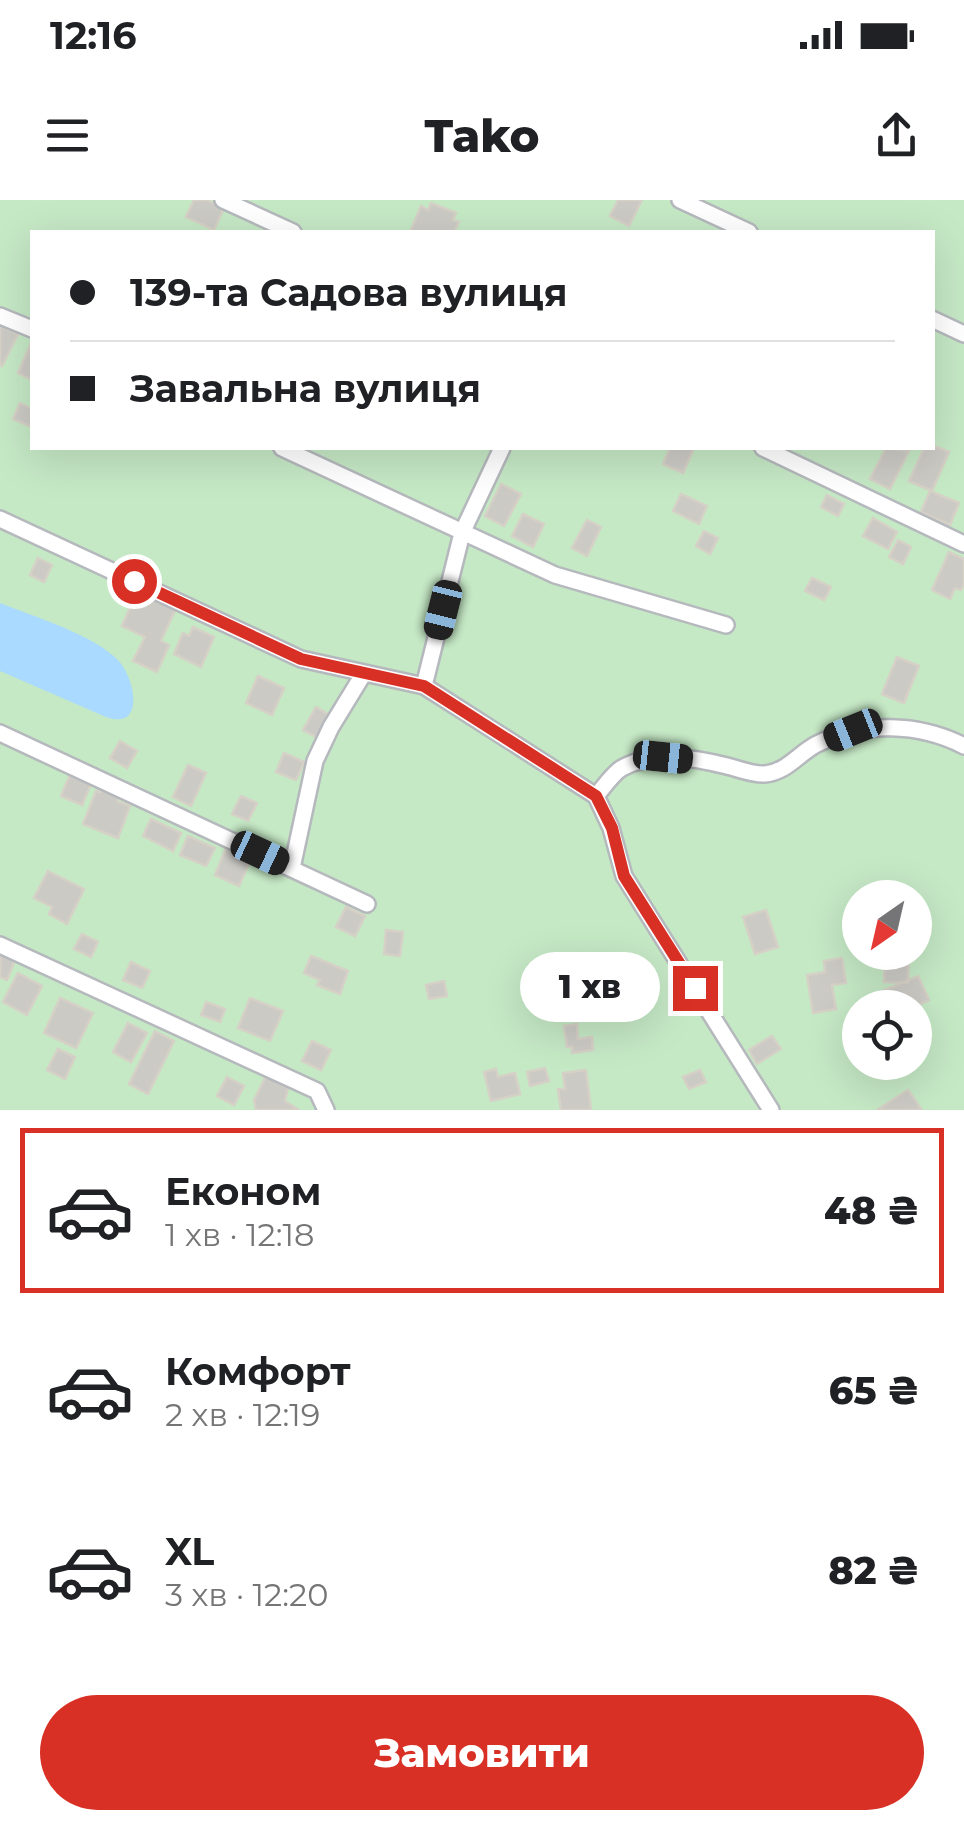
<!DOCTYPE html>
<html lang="uk">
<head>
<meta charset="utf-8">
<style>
	:root { --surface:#fff; --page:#f2f2f2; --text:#202124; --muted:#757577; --line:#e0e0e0; --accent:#d93025 }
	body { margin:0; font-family:Montserrat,sans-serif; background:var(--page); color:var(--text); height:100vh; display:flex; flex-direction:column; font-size:38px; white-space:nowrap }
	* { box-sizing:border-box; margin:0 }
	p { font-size:32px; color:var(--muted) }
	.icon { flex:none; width:55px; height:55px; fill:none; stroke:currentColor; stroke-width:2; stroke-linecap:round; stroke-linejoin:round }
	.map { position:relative; height:910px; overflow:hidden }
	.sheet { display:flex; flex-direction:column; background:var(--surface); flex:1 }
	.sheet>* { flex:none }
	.top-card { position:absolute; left:30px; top:30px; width:905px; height:220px; border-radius:0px; box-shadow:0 10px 40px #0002; display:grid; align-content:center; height:220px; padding:0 40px; background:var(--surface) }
	.needle { width:65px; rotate:214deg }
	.controls { position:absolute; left:842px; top:680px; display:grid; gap:20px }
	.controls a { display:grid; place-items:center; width:90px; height:90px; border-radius:50%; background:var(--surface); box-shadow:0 10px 40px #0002; font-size:50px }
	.end { position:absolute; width:45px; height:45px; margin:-22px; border:12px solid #d93025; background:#fff; box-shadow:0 0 0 5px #fff }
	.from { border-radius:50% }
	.bubble { position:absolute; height:70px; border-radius:35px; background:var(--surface); box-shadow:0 10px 40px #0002; font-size:32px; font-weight:800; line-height:70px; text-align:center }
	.car { position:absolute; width:30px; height:60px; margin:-30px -15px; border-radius:12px; box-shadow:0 0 8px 2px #0007; background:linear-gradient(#222 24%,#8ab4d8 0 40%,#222 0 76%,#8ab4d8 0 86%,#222 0) }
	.top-card b { display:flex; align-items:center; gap:35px; height:95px; font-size:38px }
	.top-card b+b { border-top:2px solid var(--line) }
	.top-card i { width:25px; height:25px; background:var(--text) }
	ul { padding:18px 0 0; list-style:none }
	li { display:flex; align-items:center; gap:30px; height:165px; margin:0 20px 15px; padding:0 20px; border:5px solid transparent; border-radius:0px }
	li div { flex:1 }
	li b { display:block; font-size:38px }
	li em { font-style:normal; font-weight:800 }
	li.active { border-color:var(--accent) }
	li>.icon { width:90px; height:90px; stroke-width:1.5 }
	.cta { display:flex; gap:20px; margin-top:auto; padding:20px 40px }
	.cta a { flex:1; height:115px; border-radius:60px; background:var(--accent); color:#fff; font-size:40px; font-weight:800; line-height:115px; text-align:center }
	.status { display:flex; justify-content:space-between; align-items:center; height:70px; padding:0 50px; background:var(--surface); direction:ltr }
	.status svg { height:28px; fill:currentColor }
	header { display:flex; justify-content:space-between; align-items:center; height:130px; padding:0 40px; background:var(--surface); font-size:45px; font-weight:800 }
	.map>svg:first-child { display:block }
	.green { fill:#c5e8c5; fill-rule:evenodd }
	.water { fill:#aadaff }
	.building { fill:#cccac5; stroke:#d6d1c6; stroke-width:2.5 }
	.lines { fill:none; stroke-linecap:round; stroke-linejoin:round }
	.minor-casing { stroke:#b5b8bc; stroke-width:20 }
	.minor { stroke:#fff; stroke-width:15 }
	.route { stroke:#d93025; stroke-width:12 }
</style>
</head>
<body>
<div class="status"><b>12:16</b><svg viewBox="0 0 49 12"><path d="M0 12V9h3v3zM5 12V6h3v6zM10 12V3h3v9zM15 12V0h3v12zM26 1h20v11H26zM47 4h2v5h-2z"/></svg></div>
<header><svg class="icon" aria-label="menu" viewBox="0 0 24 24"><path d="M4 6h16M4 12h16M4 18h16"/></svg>Tako<svg class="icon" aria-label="share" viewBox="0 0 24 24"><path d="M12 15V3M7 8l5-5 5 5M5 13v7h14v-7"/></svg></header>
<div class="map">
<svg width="964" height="910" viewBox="0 0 964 910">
	<rect width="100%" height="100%" fill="#f1efe8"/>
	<path class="green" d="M0,0H964V910H0ZM32,32H932V248H32ZM860,698H915V752H860ZM860,808H915V862H860Z"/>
	<path class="water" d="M0,403C33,416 94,435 118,460C135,478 146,531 106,517L0,471Z"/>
	<path class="building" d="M194,0H207L224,8L214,30L186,17Z
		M618,0H642L629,26L610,16Z
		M431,3L456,13L453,20L459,22L454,32H410L421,6L428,10Z
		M0,126L18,134L2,166L0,165Z
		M32,141V180L18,173Z
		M20,203L32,209V227L13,219Z
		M932,245L949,252L932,291L909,281L924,248H932Z
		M670,248H694L683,273L663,264Z
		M886,248L909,251L890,289L870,279Z
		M501,284L521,294L504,326L485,316Z
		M930,291L959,303L950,325L921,312Z
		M681,294L707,306L699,324L673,311Z
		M827,295L844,304L838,316L821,307Z
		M523,314L544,324L533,347L512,336Z
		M873,318L897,332L888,349L863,336Z
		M587,320L601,327L587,356L572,348Z
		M704,331L718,338L710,354L696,346Z
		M898,340L911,347L903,364L889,357Z
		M949,352L964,359V384L961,390L955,388L950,399L932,390Z
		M38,358L52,365L44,382L30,375Z
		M812,378L831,387L824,400L805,391Z
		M145,394L176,408L161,441L169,445L157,472L133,461L145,437L122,426L135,397L142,400Z
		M193,427L214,437L201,467L174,454L183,433L189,436Z
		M897,457L919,466L904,503L882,494Z
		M258,476L284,488L272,515L246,503Z
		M316,507L331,516L318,538L303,530Z
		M120,541L137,551L127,568L110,558Z
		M284,553L304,562L296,580L276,572Z
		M188,565L206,573L191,606L173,597Z
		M70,575L91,584L82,605L61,596Z
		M103,587L120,594L117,601L130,606L118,638L83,624L96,591L101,592Z
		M241,596L257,603L248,621L232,614Z
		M151,619L181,633L173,651L143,636Z
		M188,636L215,648L206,666L180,655Z
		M226,648L251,659L239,686L215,675Z
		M48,671L84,689L67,724L49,714L52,707L34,698Z
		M346,707L365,716L355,736L336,727Z
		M766,710L778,747L755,754L743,717Z
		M386,730L403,732L400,756L384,754Z
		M82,734L98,742L91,757L74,749Z
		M885,752H909L908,783L884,782Z
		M1,754L15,760L7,780L0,777Z
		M311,756L348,771L340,794L317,785L320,780L304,773Z
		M842,758L846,783L832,785L836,809L813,813L807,775L825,772L824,761Z
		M131,762L150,771L142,788L123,780Z
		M18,773L42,786L27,815L3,802Z
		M918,776L929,800L912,808H872L868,797Z
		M444,781L447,796L429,799L426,785Z
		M60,798L93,813L76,848L44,833Z
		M250,798L283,811L270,841L238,828Z
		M206,802L225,809L220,822L201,815Z
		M128,823L147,833L131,862L113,852Z
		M577,824L578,839L592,837L593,850L572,853V847H567L564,826Z
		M155,831L174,841L148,894L129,884Z
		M772,836L781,849L757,864L749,850Z
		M312,841L331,850L321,870L302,861Z
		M58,849L75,857L65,879L47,870Z
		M545,868L549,881L530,886L527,872Z
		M496,869L498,877L515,873L520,894L491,901L484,872Z
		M586,870L591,910H561L558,889H565L563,873Z
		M700,870L706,882L689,889L683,877Z
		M266,876L288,888L285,901L299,910H256L254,900Z
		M227,877L244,886L234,905L217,896Z
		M908,890L922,910H877Z"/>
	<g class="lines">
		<defs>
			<path id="minor" d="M223,0L293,32
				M680,0L749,32
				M0,116L32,129
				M932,119L964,134
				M282,248L555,375L726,425
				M763,248L964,344
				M0,319L301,459L424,486L596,596
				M424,486L462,333L502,248
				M0,533L367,704
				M596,596C604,587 613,573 622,568C653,550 695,558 727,566C739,569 753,575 765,574C787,572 799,553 817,544C862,521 920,523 964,546
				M596,596L611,628L624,676L771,910
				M292,668L315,561L331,527L364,473
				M0,745L317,891L326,910"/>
		</defs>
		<use href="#minor" class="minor-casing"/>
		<use href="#minor" class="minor"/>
	</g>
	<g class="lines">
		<path class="route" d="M134,381L301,459L424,486L596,596L612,628L624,676L695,788"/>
	</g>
</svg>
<div class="controls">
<a><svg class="needle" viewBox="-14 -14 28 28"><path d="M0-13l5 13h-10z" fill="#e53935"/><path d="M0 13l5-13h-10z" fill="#757577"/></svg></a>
<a><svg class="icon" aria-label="locate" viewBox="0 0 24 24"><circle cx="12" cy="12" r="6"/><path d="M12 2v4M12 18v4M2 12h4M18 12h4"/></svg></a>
</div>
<i class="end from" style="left:134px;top:381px"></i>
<i class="end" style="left:695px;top:788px"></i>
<div class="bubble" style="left:520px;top:752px;width:140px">1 хв</div>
<i class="car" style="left:443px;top:410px;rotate:194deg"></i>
<i class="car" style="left:853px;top:530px;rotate:248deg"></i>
<i class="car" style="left:663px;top:557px;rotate:96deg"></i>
<i class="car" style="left:260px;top:653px;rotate:115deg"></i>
<div class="top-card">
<b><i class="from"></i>139-та Садова вулиця</b>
<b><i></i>Завальна вулиця</b>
</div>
</div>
<section class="sheet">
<ul>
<li class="active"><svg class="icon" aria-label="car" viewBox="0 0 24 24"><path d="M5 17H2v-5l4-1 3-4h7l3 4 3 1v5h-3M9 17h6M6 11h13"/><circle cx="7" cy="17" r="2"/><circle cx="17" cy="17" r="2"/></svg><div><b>Економ</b><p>1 хв · 12:18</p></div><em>48 ₴</em></li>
<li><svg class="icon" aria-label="car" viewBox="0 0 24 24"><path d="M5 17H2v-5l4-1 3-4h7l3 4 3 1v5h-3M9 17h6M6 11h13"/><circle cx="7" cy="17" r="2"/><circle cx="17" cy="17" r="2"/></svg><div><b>Комфорт</b><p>2 хв · 12:19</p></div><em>65 ₴</em></li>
<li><svg class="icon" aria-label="car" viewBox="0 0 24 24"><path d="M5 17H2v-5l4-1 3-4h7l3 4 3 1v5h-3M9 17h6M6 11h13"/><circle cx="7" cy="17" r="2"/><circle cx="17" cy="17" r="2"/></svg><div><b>XL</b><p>3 хв · 12:20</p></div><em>82 ₴</em></li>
</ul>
<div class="cta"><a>Замовити</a></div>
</section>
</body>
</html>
